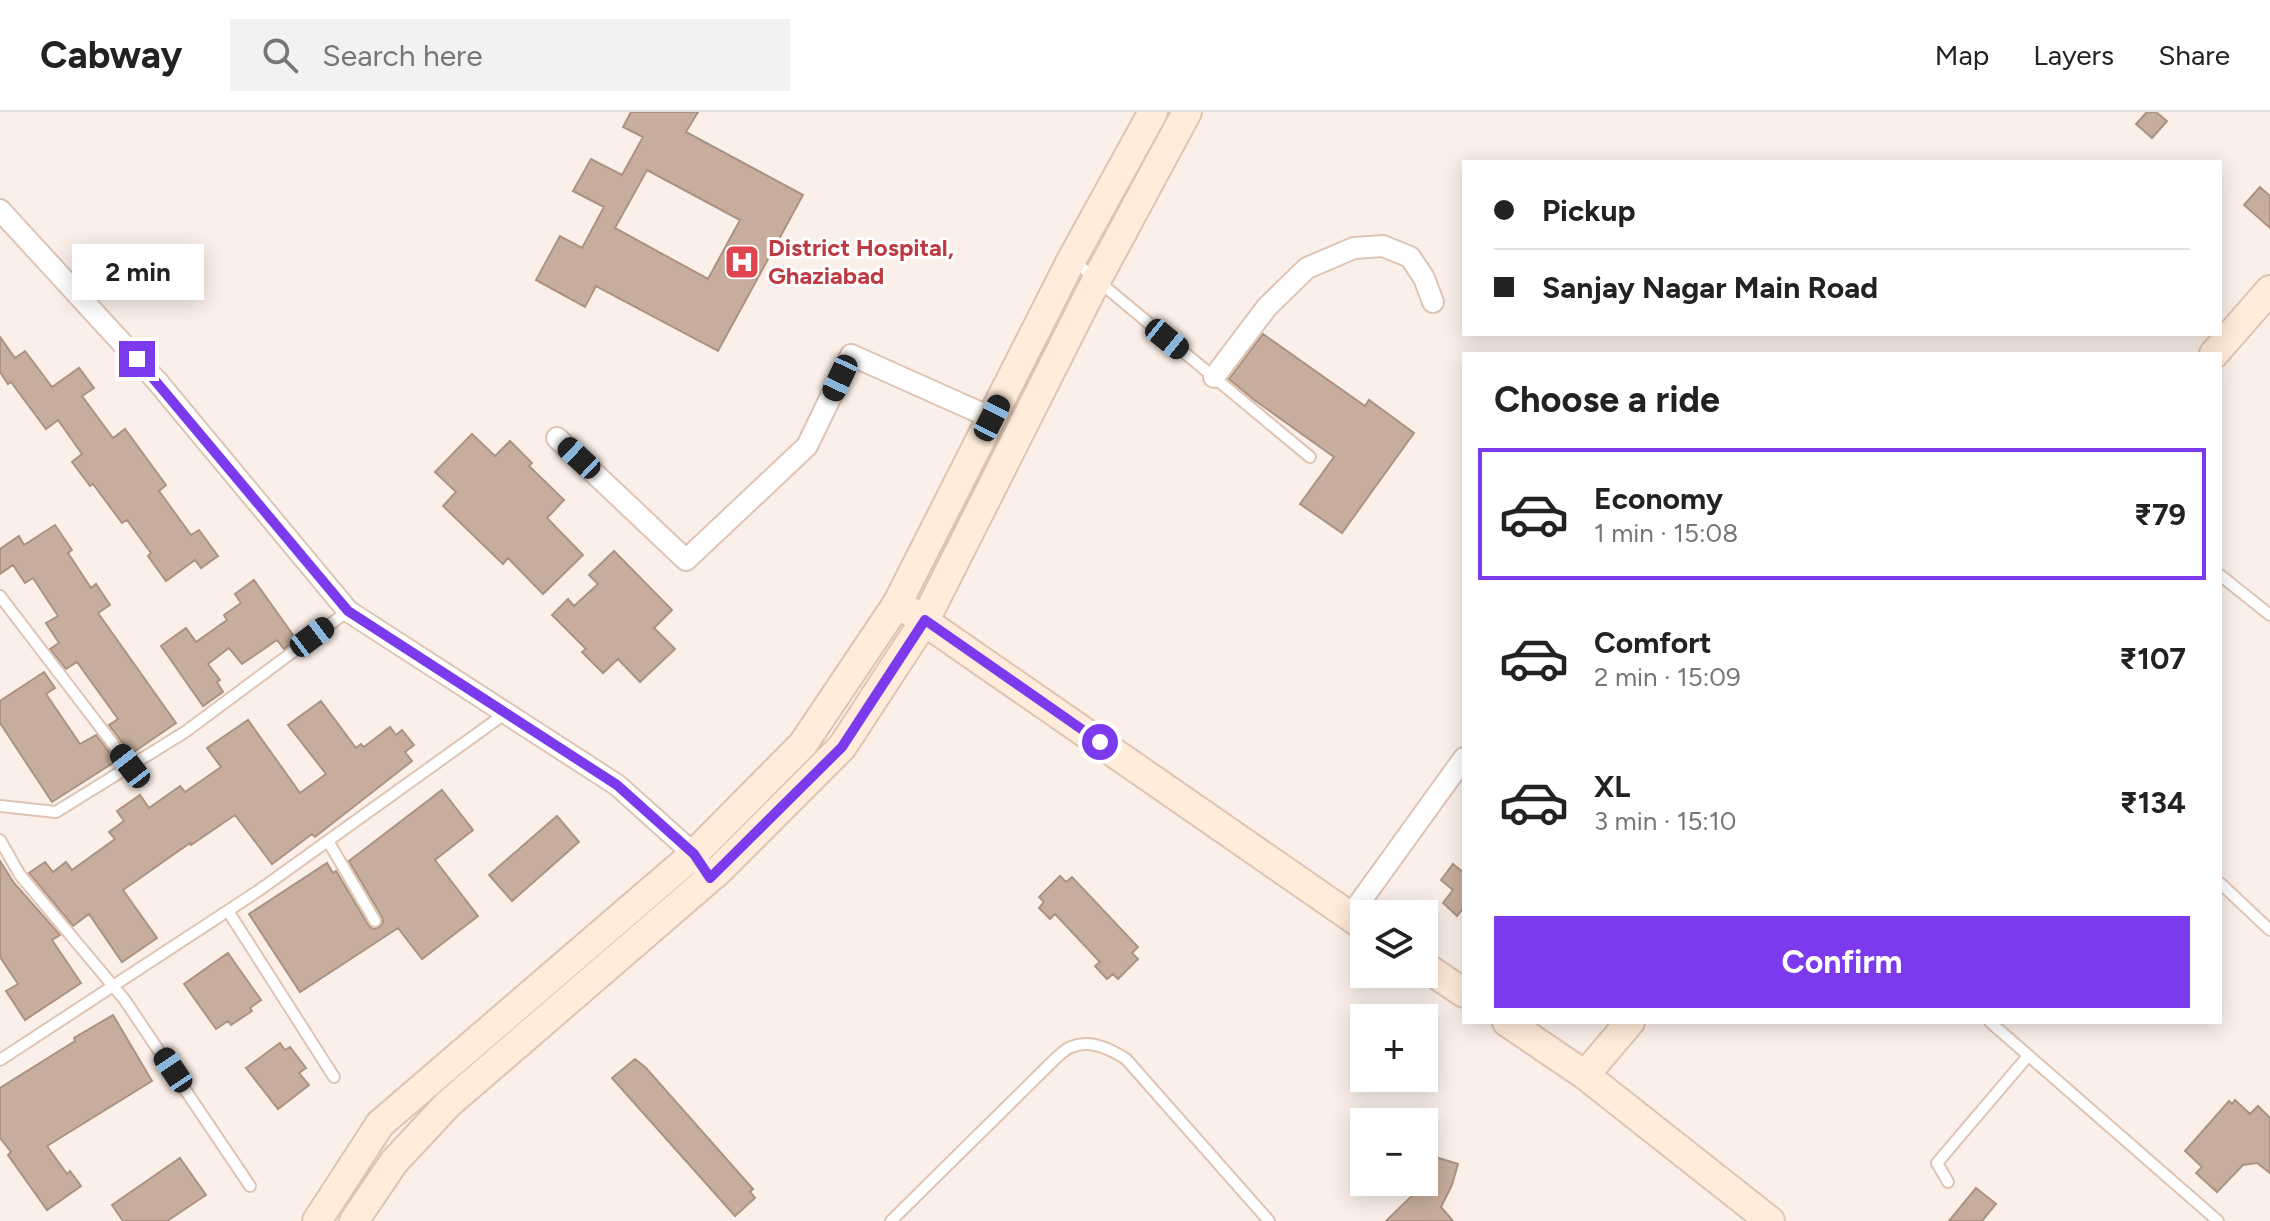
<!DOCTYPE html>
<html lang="en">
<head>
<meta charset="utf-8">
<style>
	:root { --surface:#fff; --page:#f2f2f2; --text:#222; --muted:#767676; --line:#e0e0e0; --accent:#7c3aed }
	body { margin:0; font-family:Figtree,sans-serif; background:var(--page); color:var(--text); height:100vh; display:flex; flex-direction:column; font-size:30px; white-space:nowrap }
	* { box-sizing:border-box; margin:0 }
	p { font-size:26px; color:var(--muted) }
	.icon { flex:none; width:44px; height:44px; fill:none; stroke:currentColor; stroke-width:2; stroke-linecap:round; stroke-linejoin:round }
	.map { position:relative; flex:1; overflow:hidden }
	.sheet { position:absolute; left:1462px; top:240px; width:760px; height:672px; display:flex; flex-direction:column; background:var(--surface); border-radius:0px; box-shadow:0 4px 20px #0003 }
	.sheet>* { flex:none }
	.guide { position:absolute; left:1462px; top:48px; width:760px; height:176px; border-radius:0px; box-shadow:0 4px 20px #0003; display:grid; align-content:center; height:176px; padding:0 32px; background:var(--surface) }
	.controls { position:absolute; left:1350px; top:788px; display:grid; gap:16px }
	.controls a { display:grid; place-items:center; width:88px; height:88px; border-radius:0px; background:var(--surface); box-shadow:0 4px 20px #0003; font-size:40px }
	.end { position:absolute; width:36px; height:36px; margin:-18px; border:10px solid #7c3aed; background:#fff; box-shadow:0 0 0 4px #fff }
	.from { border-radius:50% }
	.bubble { position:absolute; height:56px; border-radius:0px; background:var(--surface); box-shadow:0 4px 20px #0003; font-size:26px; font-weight:700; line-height:56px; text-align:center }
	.car { position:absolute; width:24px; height:48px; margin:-24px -12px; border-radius:10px; box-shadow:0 0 6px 2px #0007; background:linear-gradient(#222 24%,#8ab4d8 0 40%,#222 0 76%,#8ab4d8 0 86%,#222 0) }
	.guide b { display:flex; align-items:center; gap:28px; height:76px; font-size:30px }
	.guide b+b { border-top:2px solid var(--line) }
	.guide i { width:20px; height:20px; background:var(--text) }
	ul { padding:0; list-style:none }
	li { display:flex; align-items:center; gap:24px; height:132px; margin:0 16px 12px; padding:0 16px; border:4px solid transparent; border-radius:0px }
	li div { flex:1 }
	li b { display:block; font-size:30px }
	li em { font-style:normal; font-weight:700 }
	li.current { border-color:var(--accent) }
	li>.icon { width:72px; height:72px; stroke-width:1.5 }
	h2 { padding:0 32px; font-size:36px; line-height:96px }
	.action { display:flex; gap:16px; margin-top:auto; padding:16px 32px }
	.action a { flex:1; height:92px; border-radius:0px; background:var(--accent); color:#fff; font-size:32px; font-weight:700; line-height:92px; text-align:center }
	header { display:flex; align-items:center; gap:48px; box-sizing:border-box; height:112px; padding:0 40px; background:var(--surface); border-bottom:2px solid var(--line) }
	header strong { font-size:38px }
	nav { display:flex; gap:44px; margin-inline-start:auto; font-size:28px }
	.search { width:560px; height:72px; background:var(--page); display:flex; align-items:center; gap:20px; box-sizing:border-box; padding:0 28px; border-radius:0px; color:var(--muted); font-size:30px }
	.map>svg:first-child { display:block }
	.building { fill:#c7ad9d; stroke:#ac9282; stroke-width:2; fill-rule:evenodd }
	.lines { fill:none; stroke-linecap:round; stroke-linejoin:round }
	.lane-casing { stroke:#dfc4b3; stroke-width:14 }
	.street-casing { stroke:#dfc4b3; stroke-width:24 }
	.secondary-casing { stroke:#dfc4b3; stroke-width:32 }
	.lane { stroke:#fff; stroke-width:10 }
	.street { stroke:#fff; stroke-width:20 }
	.secondary { stroke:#ffecda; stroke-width:28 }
	.route { stroke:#7c3aed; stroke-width:10 }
	.labels { text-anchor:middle; stroke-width:6; stroke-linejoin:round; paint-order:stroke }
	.health-label { font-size:24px; font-weight:bold; fill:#be3a42; stroke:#fff; text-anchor:start }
</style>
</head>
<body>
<header>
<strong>Cabway</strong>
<div class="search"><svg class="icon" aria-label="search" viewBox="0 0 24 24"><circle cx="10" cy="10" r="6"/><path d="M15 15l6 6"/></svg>Search here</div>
<nav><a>Map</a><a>Layers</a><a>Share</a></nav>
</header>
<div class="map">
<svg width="2270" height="1109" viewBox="0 0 2270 1109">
	<rect width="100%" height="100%" fill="#fbf0e9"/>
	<path class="building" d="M631,0H698L686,20L803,83L718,239L596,174L585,195L536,168L560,124L582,136L604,95L573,79L591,47L622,63L643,25L623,15ZM647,58L740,108L708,167L615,116Z
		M2147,0H2156L2167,9L2152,26L2136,12Z
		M2260,75L2270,84V116L2244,93Z
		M1263,222L1365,294L1369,288L1414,321L1342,421L1300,392L1334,345L1253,287L1229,267Z
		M0,225L15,246L25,239L52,275L79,256L94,276L82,284L113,326L125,317L166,373L159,379L191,423L199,418L218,444L201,456L195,448L166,469L148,444L151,441L127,408L122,411L93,372L90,374L72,350L82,342L58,308L46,317L11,270L8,272L0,260Z
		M472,322L495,344L510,329L532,351L529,354L564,388L547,406L583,443L543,482L508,446L503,452L443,394L456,380L435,360Z
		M55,413L72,438L68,441L91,476L96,472L110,493L98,501L176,611L131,642L109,613L118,607L77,550L66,557L50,537L59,531L46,511L58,504L33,466L25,471L13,453L0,462V437L19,424L24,433Z
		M614,439L672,498L654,516L675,537L640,570L618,547L603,561L582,540L586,537L552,503L568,487L574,494L598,472L589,463Z
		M254,468L296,527L284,537L277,528L242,552L229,536L208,552L220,568L217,570L223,580L203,594L161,534L186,516L196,530L227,508L224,503L241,491L235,482Z
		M44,560L55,576L46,582L80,632L96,623L116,649L52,690L0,611V589Z
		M321,589L356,636L361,632L364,635L390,615L396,623L402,618L414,633L405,640L412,649L315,725L312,722L272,752L235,703L191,733L190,731L123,778L157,826L122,850L89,802L73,814L29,761L45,750L53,760L66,750L72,758L115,727L109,720L124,709L117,699L140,683L149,696L180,674L185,680L221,655L207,636L248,608L300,681L326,662L288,613Z
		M442,678L473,718L435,748L478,804L422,847L398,816L300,880L249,802L327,751L333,761L336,759L369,814L374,817L380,815L383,810L382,805L349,749Z
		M557,704L579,730L512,789L489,763Z
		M0,749L14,771L60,823L52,828L81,871L25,908L6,879L18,872L0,845Z
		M1453,752L1464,761V795L1457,804L1443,791L1453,778L1441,768Z
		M1060,764L1066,770L1072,765L1138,835L1132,841L1138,847L1118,867L1113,862L1107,867L1095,854L1100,850L1055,802L1050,807L1039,796L1044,790L1039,785Z
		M228,841L261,888L250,896L252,899L231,913L228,909L216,917L184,872Z
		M113,903L152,969L47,1034L67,1062L70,1059L81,1074L47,1098L8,1043L11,1040L0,1026V976L75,929L74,926Z
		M280,931L285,938L290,935L306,956L299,961L309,973L278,997L246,956Z
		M635,947L646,956L753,1077L750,1080L755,1086L735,1104L612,966Z
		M2235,988L2250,1002L2258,994L2270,1006V1061L2257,1051L2243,1053L2217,1080L2196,1061L2202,1055L2185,1039L2229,989L2232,992Z
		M1432,1044L1458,1052L1452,1073L1441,1095L1453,1109H1386L1419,1077L1428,1060Z
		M180,1046L206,1083L167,1109H123L112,1093Z
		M1976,1076L1996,1092L1982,1109H1949Z"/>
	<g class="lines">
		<defs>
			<path id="lane" d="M1074,149L1310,345
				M2220,463L2270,503
				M0,484L130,654
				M0,694L56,700L185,620L348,499
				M0,728L20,763L124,887L250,1074
				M328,729L375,809
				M2220,771L2270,818
				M228,799L334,965
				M1990,910L2218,1109
				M0,948L258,779L506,601
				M1948,1070L1937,1051L2028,944
				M891,1109L1055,947C1060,943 1065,937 1071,935C1091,927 1110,937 1126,947L1269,1109"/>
			<path id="street" d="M0,98L156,268L348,499L617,673L694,742L701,753
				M1214,265L1267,195L1307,156L1354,136L1383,134L1410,145L1424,166L1433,190
				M557,326L686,448L807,334L851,243L992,306
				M1350,804L1464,646"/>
			<path id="secondary" d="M2214,242L2270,178
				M911,500L1364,814
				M1424,854L1464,881
				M1507,910L1585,963L1770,1109
				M1585,963L1630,910
				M317,1109L380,1012L694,742L803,632L897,492L1072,147L1153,0
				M354,1109L394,1050L448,992L717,760L842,635L925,508L1096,169L1187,0"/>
		</defs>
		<use href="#lane" class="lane-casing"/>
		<use href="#street" class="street-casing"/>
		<use href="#secondary" class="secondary-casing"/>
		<use href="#lane" class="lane"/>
		<use href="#street" class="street"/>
		<use href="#secondary" class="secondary"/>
	</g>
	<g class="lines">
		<path class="route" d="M137,247L348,499L617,673L694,742L710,766L842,635L925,508L1100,630"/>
	</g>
	<defs>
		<symbol id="hospital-square" viewBox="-11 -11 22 22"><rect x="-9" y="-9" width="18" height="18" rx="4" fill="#e0444e" stroke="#fff"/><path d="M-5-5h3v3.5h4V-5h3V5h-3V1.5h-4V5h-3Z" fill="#fff"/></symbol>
	</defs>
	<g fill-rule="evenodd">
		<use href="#hospital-square" x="722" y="130" width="40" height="40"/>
	</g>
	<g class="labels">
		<g class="health-label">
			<text x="768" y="144">District Hospital,<tspan x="768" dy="28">Ghaziabad</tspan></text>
		</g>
	</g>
</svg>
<div class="controls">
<a><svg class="icon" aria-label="layers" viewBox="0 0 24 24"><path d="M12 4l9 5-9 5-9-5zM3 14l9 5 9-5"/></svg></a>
<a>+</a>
<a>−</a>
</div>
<i class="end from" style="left:1100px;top:630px"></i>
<i class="end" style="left:137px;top:247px"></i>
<div class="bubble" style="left:72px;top:132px;width:132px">2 min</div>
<i class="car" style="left:1167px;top:227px;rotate:129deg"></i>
<i class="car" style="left:840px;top:266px;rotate:205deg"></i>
<i class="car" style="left:992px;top:306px;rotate:27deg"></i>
<i class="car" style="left:579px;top:346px;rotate:313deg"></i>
<i class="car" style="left:312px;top:525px;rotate:53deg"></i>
<i class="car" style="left:130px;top:654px;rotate:322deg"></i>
<i class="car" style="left:173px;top:958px;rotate:326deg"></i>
<div class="guide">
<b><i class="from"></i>Pickup</b>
<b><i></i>Sanjay Nagar Main Road</b>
</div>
<section class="sheet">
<h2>Choose a ride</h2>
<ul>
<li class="current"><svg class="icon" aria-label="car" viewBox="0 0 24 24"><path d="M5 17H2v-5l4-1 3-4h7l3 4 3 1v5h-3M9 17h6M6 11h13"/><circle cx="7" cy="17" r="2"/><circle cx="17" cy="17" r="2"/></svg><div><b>Economy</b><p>1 min · 15:08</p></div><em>₹79</em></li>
<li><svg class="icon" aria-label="car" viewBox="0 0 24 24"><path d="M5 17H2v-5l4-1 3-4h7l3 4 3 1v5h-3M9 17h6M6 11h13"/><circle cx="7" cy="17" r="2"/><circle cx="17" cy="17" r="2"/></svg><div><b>Comfort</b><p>2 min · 15:09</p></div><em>₹107</em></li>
<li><svg class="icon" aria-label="car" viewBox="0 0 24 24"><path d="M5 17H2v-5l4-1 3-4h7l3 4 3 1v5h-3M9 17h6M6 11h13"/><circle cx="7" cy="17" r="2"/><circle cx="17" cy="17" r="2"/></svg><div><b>XL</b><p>3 min · 15:10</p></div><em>₹134</em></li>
</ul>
<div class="action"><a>Confirm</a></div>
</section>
</div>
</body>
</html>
